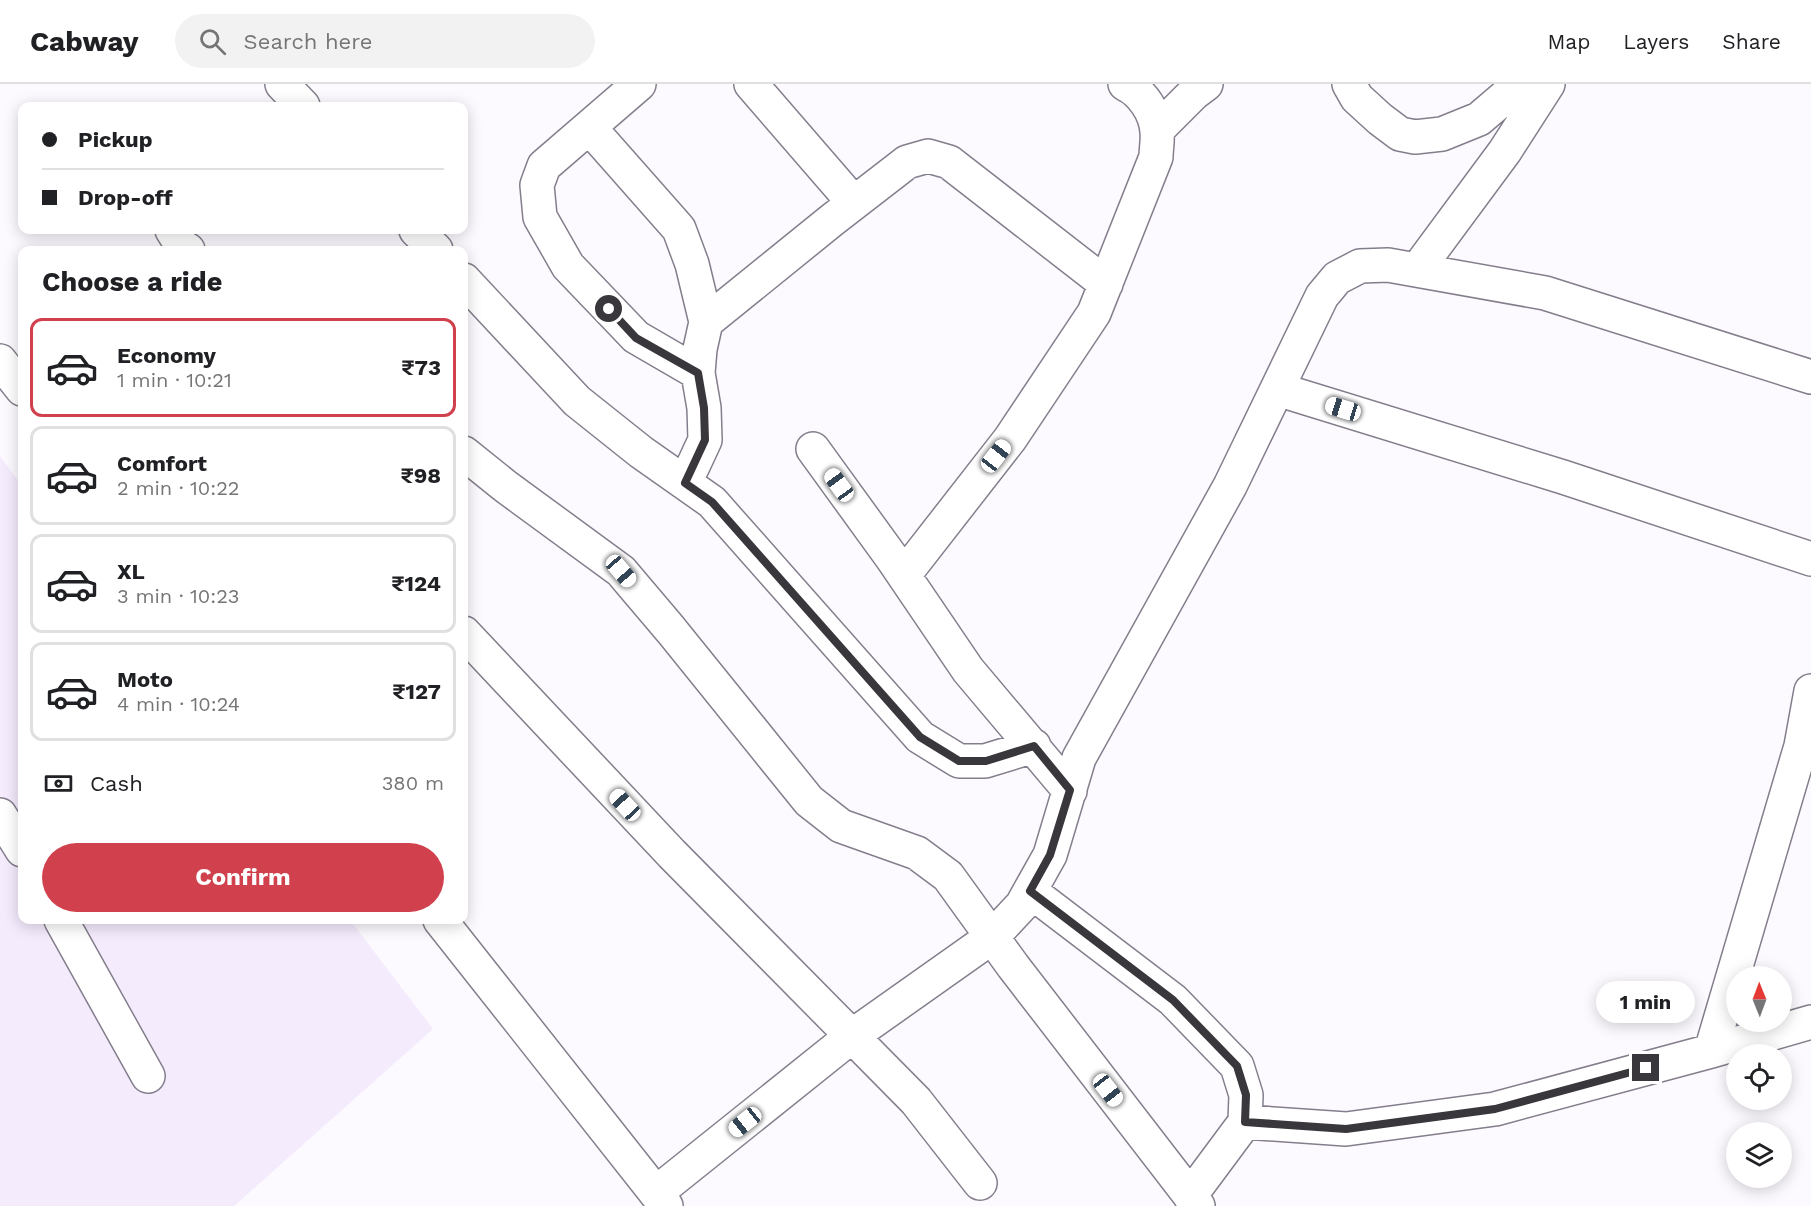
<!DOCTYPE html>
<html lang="en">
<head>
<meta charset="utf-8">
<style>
	:root { --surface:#fff; --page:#f2f2f2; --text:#202124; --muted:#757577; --line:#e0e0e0; --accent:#d1414d }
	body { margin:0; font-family:"Work Sans",sans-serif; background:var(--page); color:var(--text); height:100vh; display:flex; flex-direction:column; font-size:22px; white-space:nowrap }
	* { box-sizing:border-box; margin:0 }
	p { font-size:20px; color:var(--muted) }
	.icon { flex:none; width:33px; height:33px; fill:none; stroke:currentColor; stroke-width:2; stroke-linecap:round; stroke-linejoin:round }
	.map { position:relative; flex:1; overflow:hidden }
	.side { position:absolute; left:18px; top:162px; width:450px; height:678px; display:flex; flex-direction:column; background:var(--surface); border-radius:12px; box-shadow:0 3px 15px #0003 }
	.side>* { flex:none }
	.guide { position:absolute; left:18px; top:18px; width:450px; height:132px; border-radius:12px; box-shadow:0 3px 15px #0003; display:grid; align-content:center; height:132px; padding:0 24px; background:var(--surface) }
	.needle { width:39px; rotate:359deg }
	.buttons { position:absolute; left:1726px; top:882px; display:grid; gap:12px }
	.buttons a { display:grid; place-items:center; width:66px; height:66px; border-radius:50%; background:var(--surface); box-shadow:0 3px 15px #0003; font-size:30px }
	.end { position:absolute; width:27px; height:27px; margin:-14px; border:8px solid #39363c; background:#fff; box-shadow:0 0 0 3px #fff }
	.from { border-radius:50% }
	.bubble { position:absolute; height:42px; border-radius:21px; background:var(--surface); box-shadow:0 3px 15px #0003; font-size:20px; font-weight:700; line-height:42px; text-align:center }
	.car { position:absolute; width:18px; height:36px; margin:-18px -9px; border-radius:8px; box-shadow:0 0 4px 2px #0007; background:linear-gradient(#fff 24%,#345 0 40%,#fff 0 76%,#345 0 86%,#fff 0) }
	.guide b { display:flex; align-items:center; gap:21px; height:57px; font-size:22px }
	.guide b+b { border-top:2px solid var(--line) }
	.guide i { width:15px; height:15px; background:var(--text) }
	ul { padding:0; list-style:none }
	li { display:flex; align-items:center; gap:18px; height:99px; margin:0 12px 9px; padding:0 12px; border:3px solid var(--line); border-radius:12px }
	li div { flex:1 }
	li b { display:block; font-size:22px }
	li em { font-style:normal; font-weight:700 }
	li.active { border-color:var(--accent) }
	li>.icon { width:54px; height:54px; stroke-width:1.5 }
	h2 { padding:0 24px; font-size:27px; line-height:72px }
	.pay { display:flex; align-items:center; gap:15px; height:66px; padding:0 24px; font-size:22px }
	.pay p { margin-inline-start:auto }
	.cta { display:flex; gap:12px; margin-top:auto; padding:12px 24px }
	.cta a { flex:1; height:69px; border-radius:36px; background:var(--accent); color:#fff; font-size:24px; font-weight:700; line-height:69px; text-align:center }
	header { display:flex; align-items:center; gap:36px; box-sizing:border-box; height:84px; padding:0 30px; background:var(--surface); border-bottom:2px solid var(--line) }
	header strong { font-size:28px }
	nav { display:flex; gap:33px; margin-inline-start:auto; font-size:21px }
	.search { width:420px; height:54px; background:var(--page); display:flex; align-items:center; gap:15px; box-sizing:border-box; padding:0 21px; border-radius:33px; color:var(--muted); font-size:22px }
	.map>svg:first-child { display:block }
	.built { fill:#f4ebfd }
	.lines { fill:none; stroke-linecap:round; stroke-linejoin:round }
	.minor-casing { stroke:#847e8c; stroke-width:36 }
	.tertiary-casing { stroke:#847e8c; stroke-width:36 }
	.minor { stroke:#fff; stroke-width:33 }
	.tertiary { stroke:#fff; stroke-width:33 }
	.route { stroke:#39363c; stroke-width:8 }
</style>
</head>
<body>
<header>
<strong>Cabway</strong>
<div class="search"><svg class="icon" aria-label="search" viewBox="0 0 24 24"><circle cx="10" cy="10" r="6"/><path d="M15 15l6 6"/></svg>Search here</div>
<nav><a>Map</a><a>Layers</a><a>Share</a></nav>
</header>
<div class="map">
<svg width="1811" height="1122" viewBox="0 0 1811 1122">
	<rect width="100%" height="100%" fill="#fcf9ff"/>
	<path class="built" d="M0,372L22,402V836H350L433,945L234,1122H0Z"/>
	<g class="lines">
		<defs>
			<path id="minor" d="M282,0L303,22
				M639,0L544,82L537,101L540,133L568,182L636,253L698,289
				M751,0L854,119
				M1349,0L1357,14L1380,35L1400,50L1415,53L1442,50L1479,35L1520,0
				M589,43L679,145L692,180L706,238
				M1157,46L1194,9L1206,0
				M172,146L182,162L188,166
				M416,146L436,166
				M1417,186L1505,67L1548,0
				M464,196L577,317L641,368L712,418L920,653L959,677H985L1034,662
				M1277,305L1563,393L1811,475
				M813,365L892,474L968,586L1070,707
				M464,369L505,402L621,487L671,546L809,717L841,742L917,769L948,792L1013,882L1198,1122
				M685,399L705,356L704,324L698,289L700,265L706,238L832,136L907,78L928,72L949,78L1106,200
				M904,491L1010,355L1094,229L1156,73C1156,65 1158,56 1157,48C1156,29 1142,8 1125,0
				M464,549L672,770L916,1017L980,1099
				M0,731L22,766
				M1030,807L1173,916L1237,982L1246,1011L1245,1038L1190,1112
				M61,836L148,992
				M1711,967L1801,662L1811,607
				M1245,1038L1346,1045L1495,1025L1711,967L1811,938
				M656,1109L852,952L992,853L1022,821L1050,771L1079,674L1230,402L1322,212L1337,194L1360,182L1388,181L1545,209L1811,293"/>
			<path id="tertiary" d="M0,277L22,305
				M440,836L666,1122"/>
		</defs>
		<use href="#minor" class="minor-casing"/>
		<use href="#tertiary" class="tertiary-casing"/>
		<use href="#minor" class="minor"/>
		<use href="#tertiary" class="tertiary"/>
	</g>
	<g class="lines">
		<path class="route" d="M609,225L636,254L698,289L704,324L705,356L685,399L712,418L920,653L959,677H986L1034,662L1070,706L1050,771L1030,807L1173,916L1237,982L1246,1011L1245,1038L1346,1045L1495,1025L1646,984"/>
	</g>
</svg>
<div class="buttons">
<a><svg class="needle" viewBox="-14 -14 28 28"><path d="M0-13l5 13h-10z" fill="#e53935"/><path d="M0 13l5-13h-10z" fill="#757577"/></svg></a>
<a><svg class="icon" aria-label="locate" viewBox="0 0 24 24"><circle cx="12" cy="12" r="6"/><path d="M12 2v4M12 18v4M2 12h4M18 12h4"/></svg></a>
<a><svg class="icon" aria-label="layers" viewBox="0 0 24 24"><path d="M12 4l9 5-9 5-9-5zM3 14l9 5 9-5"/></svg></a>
</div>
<i class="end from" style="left:609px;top:225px"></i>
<i class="end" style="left:1646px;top:984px"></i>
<div class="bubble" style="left:1596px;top:897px;width:99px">1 min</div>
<i class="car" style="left:1343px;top:325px;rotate:287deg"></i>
<i class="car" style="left:996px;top:372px;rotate:38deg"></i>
<i class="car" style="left:839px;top:401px;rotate:324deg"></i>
<i class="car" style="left:621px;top:487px;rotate:139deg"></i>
<i class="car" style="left:625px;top:721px;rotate:317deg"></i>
<i class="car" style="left:1108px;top:1006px;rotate:142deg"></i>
<i class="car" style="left:745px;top:1038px;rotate:231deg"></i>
<div class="guide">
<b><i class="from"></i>Pickup</b>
<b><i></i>Drop-off</b>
</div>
<section class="side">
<h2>Choose a ride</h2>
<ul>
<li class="active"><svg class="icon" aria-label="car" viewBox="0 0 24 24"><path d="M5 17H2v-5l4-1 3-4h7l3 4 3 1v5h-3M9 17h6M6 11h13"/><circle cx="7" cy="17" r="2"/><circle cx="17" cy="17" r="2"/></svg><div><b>Economy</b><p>1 min · 10:21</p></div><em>₹73</em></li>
<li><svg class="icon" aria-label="car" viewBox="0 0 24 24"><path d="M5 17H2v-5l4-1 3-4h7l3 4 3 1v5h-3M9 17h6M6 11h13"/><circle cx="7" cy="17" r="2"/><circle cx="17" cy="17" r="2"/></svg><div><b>Comfort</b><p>2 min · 10:22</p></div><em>₹98</em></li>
<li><svg class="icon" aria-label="car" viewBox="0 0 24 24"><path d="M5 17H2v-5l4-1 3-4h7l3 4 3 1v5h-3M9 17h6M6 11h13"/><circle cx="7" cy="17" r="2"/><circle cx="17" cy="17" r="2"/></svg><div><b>XL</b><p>3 min · 10:23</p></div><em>₹124</em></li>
<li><svg class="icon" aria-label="car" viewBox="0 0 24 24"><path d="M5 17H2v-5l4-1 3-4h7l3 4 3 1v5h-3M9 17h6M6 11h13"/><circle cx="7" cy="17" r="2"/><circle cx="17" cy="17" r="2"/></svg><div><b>Moto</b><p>4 min · 10:24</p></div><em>₹127</em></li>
</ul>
<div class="pay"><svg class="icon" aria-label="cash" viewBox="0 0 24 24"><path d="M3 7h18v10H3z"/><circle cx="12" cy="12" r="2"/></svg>Cash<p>380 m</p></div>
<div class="cta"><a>Confirm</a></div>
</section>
</div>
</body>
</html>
